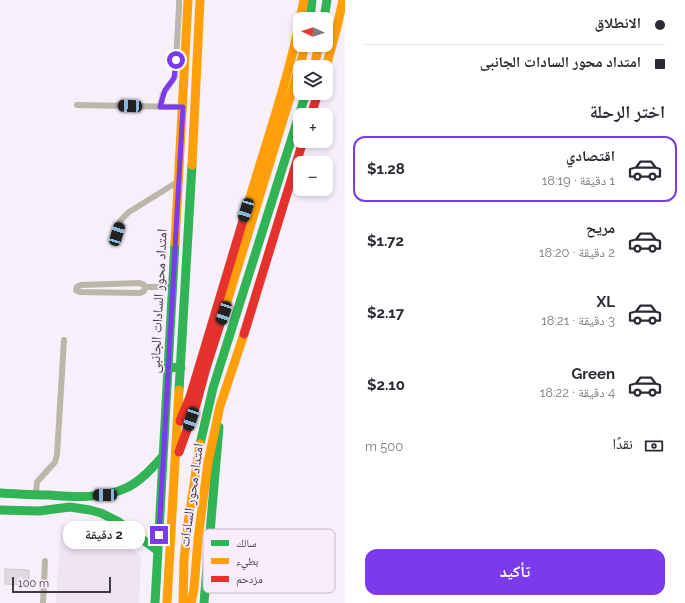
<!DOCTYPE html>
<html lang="ar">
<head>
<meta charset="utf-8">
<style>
	:root { --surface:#fff; --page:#f7f7f7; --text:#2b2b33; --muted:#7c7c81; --line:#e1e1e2; --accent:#7c3aed }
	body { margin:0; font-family:Raleway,"Noto Naskh Arabic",sans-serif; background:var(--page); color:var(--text); direction:rtl; height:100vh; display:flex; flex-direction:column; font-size:15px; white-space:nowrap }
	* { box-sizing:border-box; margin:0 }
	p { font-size:13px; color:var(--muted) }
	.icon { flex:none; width:22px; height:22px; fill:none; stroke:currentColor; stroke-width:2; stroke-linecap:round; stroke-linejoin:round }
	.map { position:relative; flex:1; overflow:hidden; direction:ltr }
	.details { display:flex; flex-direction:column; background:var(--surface); width:340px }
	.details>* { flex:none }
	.hud { display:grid; align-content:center; height:88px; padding:0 20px; background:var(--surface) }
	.needle { width:26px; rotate:273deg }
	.controls { position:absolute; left:293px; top:12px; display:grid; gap:8px }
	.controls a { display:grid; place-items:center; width:40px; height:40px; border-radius:8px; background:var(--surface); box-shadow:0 2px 6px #0003; font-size:20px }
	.scale { position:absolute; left:12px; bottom:10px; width:99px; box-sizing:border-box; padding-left:4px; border:2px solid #403b41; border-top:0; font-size:11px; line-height:14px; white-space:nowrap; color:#403b41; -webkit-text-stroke:3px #f9edfd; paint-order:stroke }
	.end { position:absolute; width:18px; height:18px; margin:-9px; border:5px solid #7c3aed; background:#fff; box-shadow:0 0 0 2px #fff }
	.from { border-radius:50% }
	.bubble { position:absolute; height:28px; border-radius:12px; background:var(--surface); box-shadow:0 2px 6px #0003; font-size:13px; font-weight:700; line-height:28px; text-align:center; direction:rtl }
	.car { position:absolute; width:12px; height:24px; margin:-12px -6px; border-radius:5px; box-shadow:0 0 3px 1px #0007; background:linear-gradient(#222 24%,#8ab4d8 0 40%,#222 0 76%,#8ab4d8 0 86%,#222 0) }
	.hud b { display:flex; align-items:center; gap:14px; height:38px; font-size:15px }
	.hud b+b { border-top:1px solid var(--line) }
	.hud i { width:10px; height:10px; background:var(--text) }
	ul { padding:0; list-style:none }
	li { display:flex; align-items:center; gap:12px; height:66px; margin:0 8px 6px; padding:0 12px; border:2px solid transparent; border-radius:12px }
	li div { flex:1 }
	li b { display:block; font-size:15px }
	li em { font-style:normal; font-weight:700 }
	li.active { border-color:var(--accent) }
	li>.icon { width:36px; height:36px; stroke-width:1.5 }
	h2 { padding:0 20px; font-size:18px; line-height:48px }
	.pay { display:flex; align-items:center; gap:10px; height:44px; padding:0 20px; font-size:15px }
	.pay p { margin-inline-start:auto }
	.button { display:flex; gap:8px; margin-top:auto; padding:8px 20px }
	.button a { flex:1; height:46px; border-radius:12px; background:var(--accent); color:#fff; font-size:16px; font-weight:700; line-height:46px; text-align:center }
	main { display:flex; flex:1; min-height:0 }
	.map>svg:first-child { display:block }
	.built { fill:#efe4f4 }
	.building { fill:#dfdae1; stroke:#cac5cc }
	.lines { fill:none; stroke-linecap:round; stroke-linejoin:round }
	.street { stroke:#bcb6ab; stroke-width:6 }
	.fast { stroke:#30b455; stroke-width:9 }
	.slow { stroke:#ff9f0a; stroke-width:9 }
	.jam { stroke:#e5322d; stroke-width:9 }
	.route { stroke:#7c3aed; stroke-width:5 }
	.labels { text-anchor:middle; stroke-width:3.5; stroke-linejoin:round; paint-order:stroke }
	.street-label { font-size:14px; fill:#403b41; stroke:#f9edfd }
	.key { fill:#f9edfd; stroke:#c2b8c5; stroke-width:1 }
	.key-label { font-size:11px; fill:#403b41 }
</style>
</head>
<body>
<main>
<section class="details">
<div class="hud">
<b><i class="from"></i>الانطلاق</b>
<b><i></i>امتداد محور السادات الجانبى</b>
</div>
<h2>اختر الرحلة</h2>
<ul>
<li class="active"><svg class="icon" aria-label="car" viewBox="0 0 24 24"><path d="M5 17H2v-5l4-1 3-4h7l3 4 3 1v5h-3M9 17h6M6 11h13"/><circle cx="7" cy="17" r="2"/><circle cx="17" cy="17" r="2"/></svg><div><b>اقتصادي</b><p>1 دقيقة · 18:19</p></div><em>$1.28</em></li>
<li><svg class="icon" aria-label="car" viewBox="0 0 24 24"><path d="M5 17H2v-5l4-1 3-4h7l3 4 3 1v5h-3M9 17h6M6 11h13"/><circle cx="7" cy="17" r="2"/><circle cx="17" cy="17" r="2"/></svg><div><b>مريح</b><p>2 دقيقة · 18:20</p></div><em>$1.72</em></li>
<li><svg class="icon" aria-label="car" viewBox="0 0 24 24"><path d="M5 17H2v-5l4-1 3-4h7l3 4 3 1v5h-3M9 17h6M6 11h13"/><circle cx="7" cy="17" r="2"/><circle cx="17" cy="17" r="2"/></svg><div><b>XL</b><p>3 دقيقة · 18:21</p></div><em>$2.17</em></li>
<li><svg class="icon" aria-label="car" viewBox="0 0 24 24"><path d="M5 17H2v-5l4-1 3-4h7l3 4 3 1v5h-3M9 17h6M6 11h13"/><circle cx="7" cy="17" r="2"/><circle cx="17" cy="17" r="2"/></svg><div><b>Green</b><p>4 دقيقة · 18:22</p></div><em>$2.10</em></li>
</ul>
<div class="pay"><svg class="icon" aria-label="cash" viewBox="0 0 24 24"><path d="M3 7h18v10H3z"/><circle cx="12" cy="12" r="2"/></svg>نقدًا<p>500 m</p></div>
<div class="button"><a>تأكيد</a></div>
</section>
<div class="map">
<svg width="345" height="603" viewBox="0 0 345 603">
	<rect width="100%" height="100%" fill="#f7f0fa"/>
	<path class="built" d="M61,524L91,525L112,532L141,556L139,603H56Z"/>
	<path class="building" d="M5,569L29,570V585L5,584Z"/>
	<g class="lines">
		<path class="street" d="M77,105L183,107
			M160,107L163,94L173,80L175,76L179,8V0
			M117,234L120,221L129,212L179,181
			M140,283L144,285L145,287L144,291L140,293L80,292L77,291L76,290L77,287L81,285Z
			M145,287H173
			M36,495L37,482L55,462L57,455L64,340
			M43,603L45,561"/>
		<path class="fast" d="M310,19L312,0
			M324,19L327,0
			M169,367L181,368
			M179,390L192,165
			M200,444L213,388L306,93
			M0,493C16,494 33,495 49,495C74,497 103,499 126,488C141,481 152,468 163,456
			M0,510L39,511L70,507L90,510L101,513L119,522L158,551
			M155,603L175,243
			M204,603L219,427"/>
		<path class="slow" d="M300,19L304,0
			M314,67L319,45
			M326,67L337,27L343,0
			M192,165L200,0
			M248,204C266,143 287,83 300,21
			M175,243L188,0
			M223,315L302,58L305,45
			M167,603L179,390
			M183,603L184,560L188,524L200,444
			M191,603L194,589L198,539L208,462L220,406L244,334"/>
		<path class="jam" d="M311,115L318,93
			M244,334L303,141
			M180,421L190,397L248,204
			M179,452L196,405L206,368L223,315"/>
	</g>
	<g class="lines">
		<path class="route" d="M159,535L183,107H160L165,90L174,78L176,60"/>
	</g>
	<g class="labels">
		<g class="street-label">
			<text transform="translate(158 301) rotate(-87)" y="5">امتداد محور السادات الجانبى</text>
			<text transform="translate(191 495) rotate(-82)" y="5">امتداد محور السادات</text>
		</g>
	</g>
	<rect x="203" y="529" width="132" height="64" rx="6" class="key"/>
	<rect x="211" y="540" width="18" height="6" fill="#30b455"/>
	<rect x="211" y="558" width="18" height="6" fill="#ff9f0a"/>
	<rect x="211" y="576" width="18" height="6" fill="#e5322d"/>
	<g class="key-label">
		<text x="236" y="547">سالك</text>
		<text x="236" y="565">بطيء</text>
		<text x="236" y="583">مزدحم</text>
	</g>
</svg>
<div class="controls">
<a><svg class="needle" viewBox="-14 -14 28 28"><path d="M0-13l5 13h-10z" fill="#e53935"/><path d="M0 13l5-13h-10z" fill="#7c7c81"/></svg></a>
<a><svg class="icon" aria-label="layers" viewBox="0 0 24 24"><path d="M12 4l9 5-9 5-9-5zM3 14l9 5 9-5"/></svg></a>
<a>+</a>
<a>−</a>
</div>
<div class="scale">100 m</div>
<i class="end from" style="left:176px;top:60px"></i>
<i class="end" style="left:159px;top:535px"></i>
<div class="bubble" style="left:63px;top:521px;width:82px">2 دقيقة</div>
<i class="car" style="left:130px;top:106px;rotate:272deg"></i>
<i class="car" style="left:246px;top:210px;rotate:197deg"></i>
<i class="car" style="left:117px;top:234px;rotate:17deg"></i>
<i class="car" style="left:224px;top:313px;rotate:198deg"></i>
<i class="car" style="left:191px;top:419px;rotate:198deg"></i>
<i class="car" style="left:105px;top:495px;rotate:269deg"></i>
</div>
</main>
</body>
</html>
